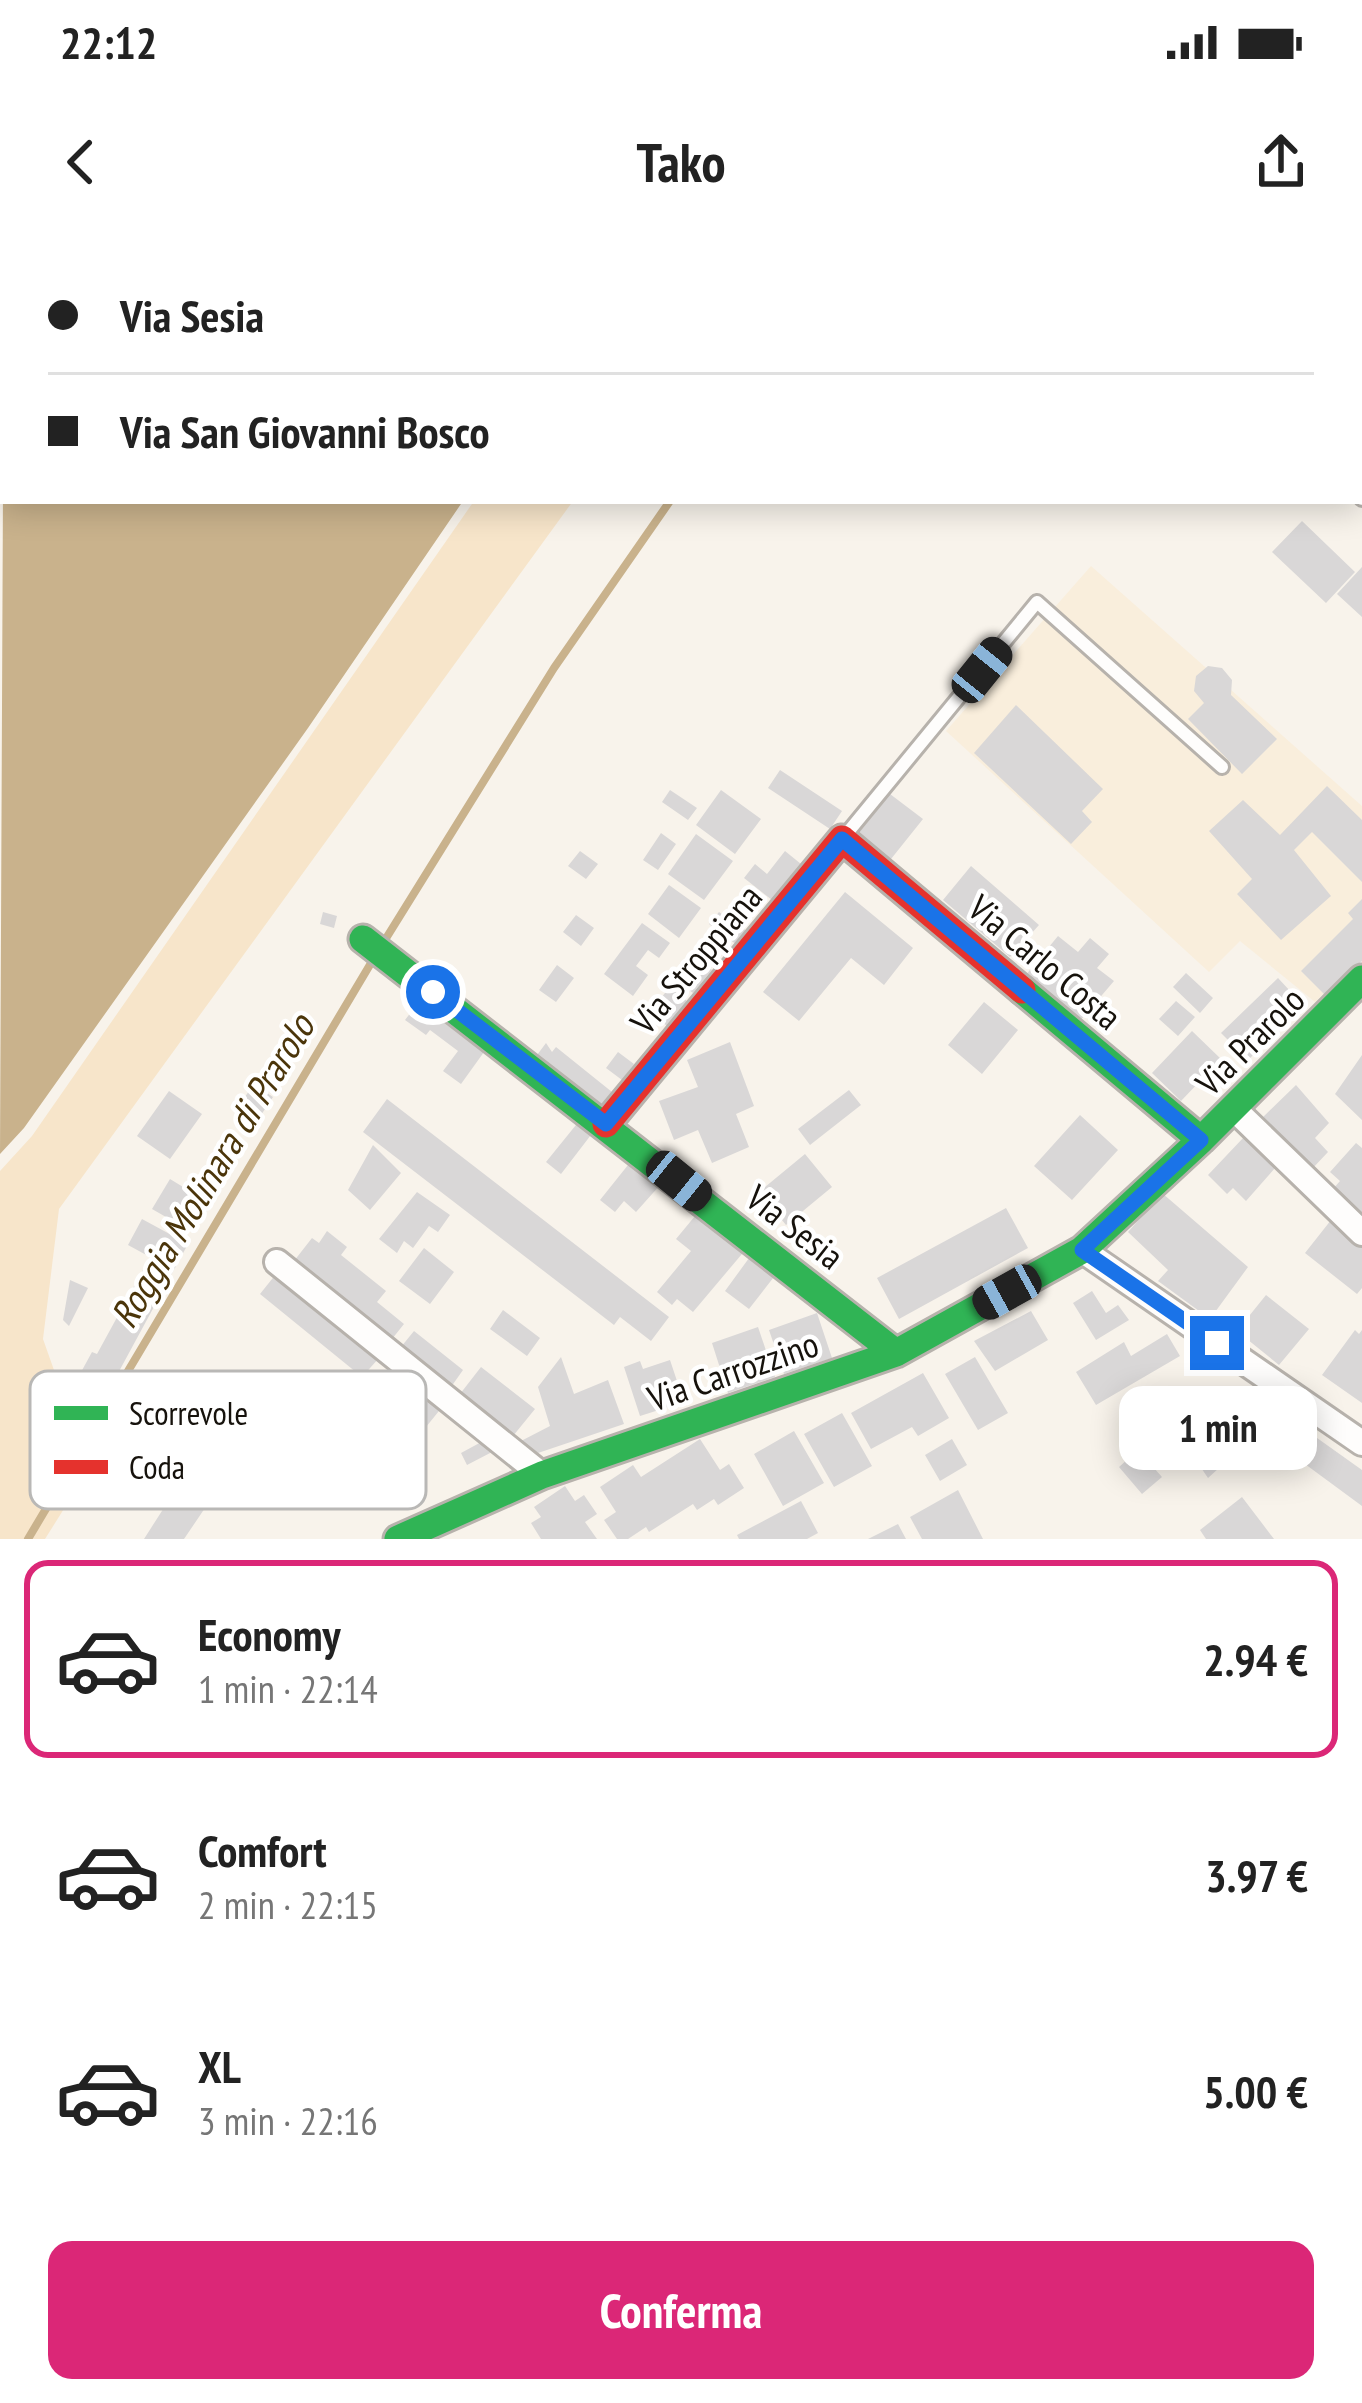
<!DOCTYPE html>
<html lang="it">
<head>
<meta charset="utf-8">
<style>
	:root { --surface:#fff; --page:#f6f6f6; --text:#222; --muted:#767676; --line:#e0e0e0; --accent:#db2777 }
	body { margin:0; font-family:"PT Sans Narrow",sans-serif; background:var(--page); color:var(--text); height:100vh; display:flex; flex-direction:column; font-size:45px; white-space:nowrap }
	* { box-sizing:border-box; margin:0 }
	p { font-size:39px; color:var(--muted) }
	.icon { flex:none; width:66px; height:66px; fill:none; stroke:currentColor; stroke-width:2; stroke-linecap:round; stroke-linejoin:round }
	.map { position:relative; height:1299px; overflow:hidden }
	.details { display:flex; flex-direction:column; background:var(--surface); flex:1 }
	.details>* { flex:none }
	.guide { position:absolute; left:0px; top:0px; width:1362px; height:264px; box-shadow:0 6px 30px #0003; display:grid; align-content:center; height:264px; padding:0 48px; background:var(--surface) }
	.end { position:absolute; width:54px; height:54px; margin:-27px; border:15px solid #1a73e8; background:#fff; box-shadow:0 0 0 6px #fff }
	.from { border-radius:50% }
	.bubble { position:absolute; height:84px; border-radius:24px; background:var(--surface); box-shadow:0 6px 30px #0003; font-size:39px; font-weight:700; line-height:84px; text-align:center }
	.car { position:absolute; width:36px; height:72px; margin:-36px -18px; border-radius:15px; box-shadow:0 0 9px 3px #0007; background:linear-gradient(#222 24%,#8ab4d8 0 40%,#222 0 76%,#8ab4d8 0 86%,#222 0) }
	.guide b { display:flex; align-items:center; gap:42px; height:114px; font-size:45px }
	.guide b+b { border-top:3px solid var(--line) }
	.guide i { width:30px; height:30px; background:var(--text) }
	ul { padding:21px 0 0; list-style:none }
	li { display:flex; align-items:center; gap:36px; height:198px; margin:0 24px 18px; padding:0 24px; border:6px solid transparent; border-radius:24px }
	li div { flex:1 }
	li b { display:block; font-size:45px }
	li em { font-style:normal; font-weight:700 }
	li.selected { border-color:var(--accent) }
	li>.icon { width:108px; height:108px; stroke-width:1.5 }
	.primary-button { display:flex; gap:24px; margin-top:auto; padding:24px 48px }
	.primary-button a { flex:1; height:138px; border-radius:24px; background:var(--accent); color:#fff; font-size:48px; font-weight:700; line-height:138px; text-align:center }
	.status { display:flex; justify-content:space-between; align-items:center; height:84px; padding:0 60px; background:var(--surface); direction:ltr }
	.status svg { height:33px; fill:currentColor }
	header { display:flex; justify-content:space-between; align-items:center; height:156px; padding:0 48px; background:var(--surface); font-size:54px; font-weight:700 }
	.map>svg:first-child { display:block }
	.built { fill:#f9eedc }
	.green { fill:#f7e5ca }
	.water { fill:#c9b28c }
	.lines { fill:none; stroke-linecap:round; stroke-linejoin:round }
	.stream { stroke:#c9b28c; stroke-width:8 }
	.building { fill:#d9d7d7 }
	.lane-casing { stroke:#b7b2ac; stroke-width:18 }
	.street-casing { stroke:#b7b2ac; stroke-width:30 }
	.fast-casing { stroke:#b7b2ac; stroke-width:33 }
	.jam-casing { stroke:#b7b2ac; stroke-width:33 }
	.lane { stroke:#fefdfc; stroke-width:12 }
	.street { stroke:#fefdfc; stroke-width:24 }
	.fast { stroke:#30b455; stroke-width:27 }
	.jam { stroke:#e5322d; stroke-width:27 }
	.route { stroke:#1a73e8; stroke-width:15 }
	.labels { text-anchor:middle; stroke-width:9; stroke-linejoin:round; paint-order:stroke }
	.street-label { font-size:36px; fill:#16120c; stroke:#fff }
	.water-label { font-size:39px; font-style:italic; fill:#4b350a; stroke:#fff }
	.key { fill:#fff; stroke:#b9b8b6; stroke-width:3 }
	.key-label { font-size:33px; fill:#16120c }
</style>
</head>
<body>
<div class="status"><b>22:12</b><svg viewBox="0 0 49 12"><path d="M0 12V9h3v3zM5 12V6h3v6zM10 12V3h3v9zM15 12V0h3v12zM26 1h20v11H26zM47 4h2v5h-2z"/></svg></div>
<header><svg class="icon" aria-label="back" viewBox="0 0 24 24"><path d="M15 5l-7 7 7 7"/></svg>Tako<svg class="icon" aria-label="share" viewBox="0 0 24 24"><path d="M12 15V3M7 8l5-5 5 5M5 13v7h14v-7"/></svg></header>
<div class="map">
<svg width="1362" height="1299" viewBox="0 0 1362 1299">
	<rect width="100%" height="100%" fill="#f8f3eb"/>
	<path class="built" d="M1091,326L1362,566V715L1315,762L1240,701L1209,732L946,491Z"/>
	<path class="green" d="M0,0H105L3,3L0,252Z
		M474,261H573L59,969L43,1099L89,1229L45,1299H0V931L32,896Z"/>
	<path class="water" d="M105,0H610L104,3Z
		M3,246V261H463L308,488L24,888L0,914Z"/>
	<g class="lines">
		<path class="stream" d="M835,3L836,0
			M385,700L554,428L670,261
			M28,1299L374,718"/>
	</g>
	<path class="building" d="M1302,281L1355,332L1326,363L1272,312Z
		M1362,327V377L1337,354Z
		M1208,426L1222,428L1232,440L1231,455L1277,499L1242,534L1188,479L1204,463L1194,451L1196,436Z
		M1016,465L1103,549L1082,571L1092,582L1071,604L974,513Z
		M780,530L842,571L830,589L768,548Z
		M1327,546L1362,580V642L1312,592L1294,610L1331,656L1281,700L1237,654L1252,639L1209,591L1243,560L1280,595Z
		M670,550L697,568L688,580L662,562Z
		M721,550L761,579L735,614L696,585Z
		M890,554L923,579L891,619L858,594Z
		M661,593L676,604L658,630L643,620Z
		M696,594L733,621L704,660L668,634Z
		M580,611L598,624L586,639L568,626Z
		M785,611L801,624L772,660L744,638L755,624L767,634Z
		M971,626L1039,685L1010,717L943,660Z
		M669,645L701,668L679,698L648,674Z
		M845,652L913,708L884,745L851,718L799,781L763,752Z
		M1362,659V721L1326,756L1301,731L1353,679L1348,673Z
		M323,672L337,676L334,688L320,684Z
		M719,672L748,692L737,705L709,684Z
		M576,675L594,688L581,706L563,692Z
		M642,683L670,703L659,718L648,710L636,726L648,735L633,756L604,734Z
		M1058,696L1078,712L1090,698L1109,714L1097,728L1114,741L1079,782L1025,736Z
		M691,714L712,730L693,753L673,738Z
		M557,725L574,738L556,762L539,750Z
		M1186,733L1213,758L1200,773L1173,747Z
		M1278,738L1304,766L1248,820L1221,793Z
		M670,747L687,761L667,786L650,771Z
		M1176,761L1195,777L1178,796L1159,779Z
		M984,762L1018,790L982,834L948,805Z
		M418,763L484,812L461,844L443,831L458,811L430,790L426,795L405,780Z
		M1192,791L1221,819L1181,861L1152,833Z
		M730,802L754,866L736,874L749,907L712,923L698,890L674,900L659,861L698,847L687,820Z
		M546,803L552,812L556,807L612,852L598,869L537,815Z
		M618,812L634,824L622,840L606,828Z
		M1362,815V880L1335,854Z
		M254,844L273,857L261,875L242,861Z
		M1296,845L1329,883L1315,898L1328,912L1311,930L1260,880Z
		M849,850L861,865L810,905L798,889Z
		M169,851L202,874L170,919L137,896Z
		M387,859L669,1077L651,1101L620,1077L614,1085L363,892Z
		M1080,875L1118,910L1072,960L1034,926Z
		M580,880L594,891L561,934L546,922Z
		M1244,897L1275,928L1246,961L1233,948L1227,954L1208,935Z
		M1356,903L1362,908V979L1332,950L1340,941L1330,932Z
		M373,905L401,933L370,970L348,950Z
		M805,914L832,947L786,985L759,952Z
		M632,920L661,944L636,972L624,961L615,972L600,960Z
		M170,939L211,964L194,993L152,969Z
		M417,952L450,975L438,992L429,986L413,1008L404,1001L397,1013L379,999Z
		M1162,953L1248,1027L1210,1079L1158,1041L1168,1030L1128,992Z
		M1006,968L1028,1008L899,1079L877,1038Z
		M700,970L747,1008L693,1072L677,1059L672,1065L657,1052L691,1011L676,999Z
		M1335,975L1362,997V1048L1357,1054L1305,1013Z
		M142,979L188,1004L97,1172L68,1156L92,1112L97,1114L150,1017L128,1005Z
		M327,991L347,1007L341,1015L386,1051L377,1062L404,1084L392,1099L294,1021L312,998L319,1003Z
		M424,1008L454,1032L430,1064L399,1041Z
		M752,1014L777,1033L749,1069L725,1051Z
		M276,1034L379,1118L362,1137L260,1054Z
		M70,1040L88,1048L69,1086L63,1080Z
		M1092,1051L1106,1073L1118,1065L1129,1080L1096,1100L1073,1063Z
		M1266,1055L1309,1089L1279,1125L1237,1091Z
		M503,1070L540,1098L527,1116L490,1089Z
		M1031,1071L1048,1100L995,1131L974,1101Z
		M817,1073L832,1118L784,1134L769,1090Z
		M758,1087L775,1137L728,1153L712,1103Z
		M1355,1090L1359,1094L1362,1090V1163L1322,1135Z
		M414,1091L463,1130L451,1147L401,1107Z
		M1167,1094L1180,1116L1096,1165L1076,1132L1124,1102L1131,1116Z
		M561,1117L574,1154L608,1140L624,1184L538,1213L521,1201L550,1186L538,1147Z
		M975,1117L1008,1173L978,1190L945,1134Z
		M670,1120L684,1162L640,1176L624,1127L640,1121L643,1129Z
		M481,1127L535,1169L513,1196L460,1154Z
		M403,1133L443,1166L426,1187L386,1154Z
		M923,1133L949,1178L918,1196L912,1187L871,1209L851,1173Z
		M1265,1161L1362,1230V1266L1260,1191L1208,1238L1193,1216Z
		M842,1173L872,1226L834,1247L804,1194Z
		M794,1191L824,1243L783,1266L754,1214Z
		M700,1199L720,1230L729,1224L744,1248L718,1265L714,1259L697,1270L693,1264L649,1292L646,1287L628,1299H617L604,1280L616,1272L600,1247L633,1225L641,1237Z
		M952,1199L967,1225L940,1241L925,1215Z
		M485,1200L492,1212L467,1225L461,1213Z
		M1138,1210L1162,1237L1142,1254L1119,1227Z
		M565,1246L575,1261L584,1255L597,1274L585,1282L597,1299H541L531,1283L541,1277L534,1267Z
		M176,1249L205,1268L184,1299H144Z
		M958,1250L983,1299H922L910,1277Z
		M1242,1257L1274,1299H1206L1200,1290Z
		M801,1261L818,1293L807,1299H739L737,1295Z
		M898,1284L906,1299H868Z"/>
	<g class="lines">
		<defs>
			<path id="lane" d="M1359,256L1362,259
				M844,597L1037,362L1222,527"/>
			<path id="street" d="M1233,868L1362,993
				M1082,1010L1362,1203
				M277,1022L542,1235"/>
			<path id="fast" d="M363,699L896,1113
				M1022,750L1201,900
				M398,1299L542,1235L896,1113L1082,1010L1201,900L1362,739"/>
			<path id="jam" d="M606,884L842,599L1022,750"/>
		</defs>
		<use href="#lane" class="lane-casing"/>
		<use href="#street" class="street-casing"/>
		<use href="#fast" class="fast-casing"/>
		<use href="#jam" class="jam-casing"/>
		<use href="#lane" class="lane"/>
		<use href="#street" class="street"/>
		<use href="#fast" class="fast"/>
		<use href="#jam" class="jam"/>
	</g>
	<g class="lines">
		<path class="route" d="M433,752L606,884L842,599L1201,900L1082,1010L1217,1103"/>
	</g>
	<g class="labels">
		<g class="street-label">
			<text transform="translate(696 719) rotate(-50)" y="13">Via Stroppiana</text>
			<text transform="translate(1045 722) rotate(40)" y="13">Via Carlo Costa</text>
			<text transform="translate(1250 801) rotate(-45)" y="13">Via Prarolo</text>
			<text transform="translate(795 987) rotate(38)" y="13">Via Sesia</text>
			<text transform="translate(733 1131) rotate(-19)" y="13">Via Carrozzino</text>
		</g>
		<g class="water-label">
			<text transform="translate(212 931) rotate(-59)" y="14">Roggia Molinara di Prarolo</text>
		</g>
	</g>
	<rect x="30" y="1131" width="396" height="138" rx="18" class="key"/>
	<rect x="54" y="1166" width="54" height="14" fill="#30b455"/>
	<rect x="54" y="1220" width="54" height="14" fill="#e5322d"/>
	<g class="key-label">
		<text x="129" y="1185">Scorrevole</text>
		<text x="129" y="1239">Coda</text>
	</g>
</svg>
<i class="end from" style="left:433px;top:752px"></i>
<i class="end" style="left:1217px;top:1103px"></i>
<div class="bubble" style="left:1119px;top:1146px;width:198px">1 min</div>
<i class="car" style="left:982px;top:430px;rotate:39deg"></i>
<i class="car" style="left:679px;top:941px;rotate:129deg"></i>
<i class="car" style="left:1007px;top:1052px;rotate:241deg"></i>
<div class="guide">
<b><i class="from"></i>Via Sesia</b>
<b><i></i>Via San Giovanni Bosco</b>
</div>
</div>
<section class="details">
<ul>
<li class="selected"><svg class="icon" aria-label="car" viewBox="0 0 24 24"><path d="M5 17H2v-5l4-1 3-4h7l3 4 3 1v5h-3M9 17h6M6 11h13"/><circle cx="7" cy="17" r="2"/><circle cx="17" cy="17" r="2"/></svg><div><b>Economy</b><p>1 min · 22:14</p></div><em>2.94 €</em></li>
<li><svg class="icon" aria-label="car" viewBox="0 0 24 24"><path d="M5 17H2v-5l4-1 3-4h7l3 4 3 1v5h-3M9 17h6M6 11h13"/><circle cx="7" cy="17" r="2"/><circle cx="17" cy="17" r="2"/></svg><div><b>Comfort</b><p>2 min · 22:15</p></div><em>3.97 €</em></li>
<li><svg class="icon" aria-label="car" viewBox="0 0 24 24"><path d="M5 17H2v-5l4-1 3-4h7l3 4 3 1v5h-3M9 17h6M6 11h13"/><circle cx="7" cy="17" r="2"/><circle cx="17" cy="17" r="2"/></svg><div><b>XL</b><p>3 min · 22:16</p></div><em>5.00 €</em></li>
</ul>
<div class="primary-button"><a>Conferma</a></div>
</section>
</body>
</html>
